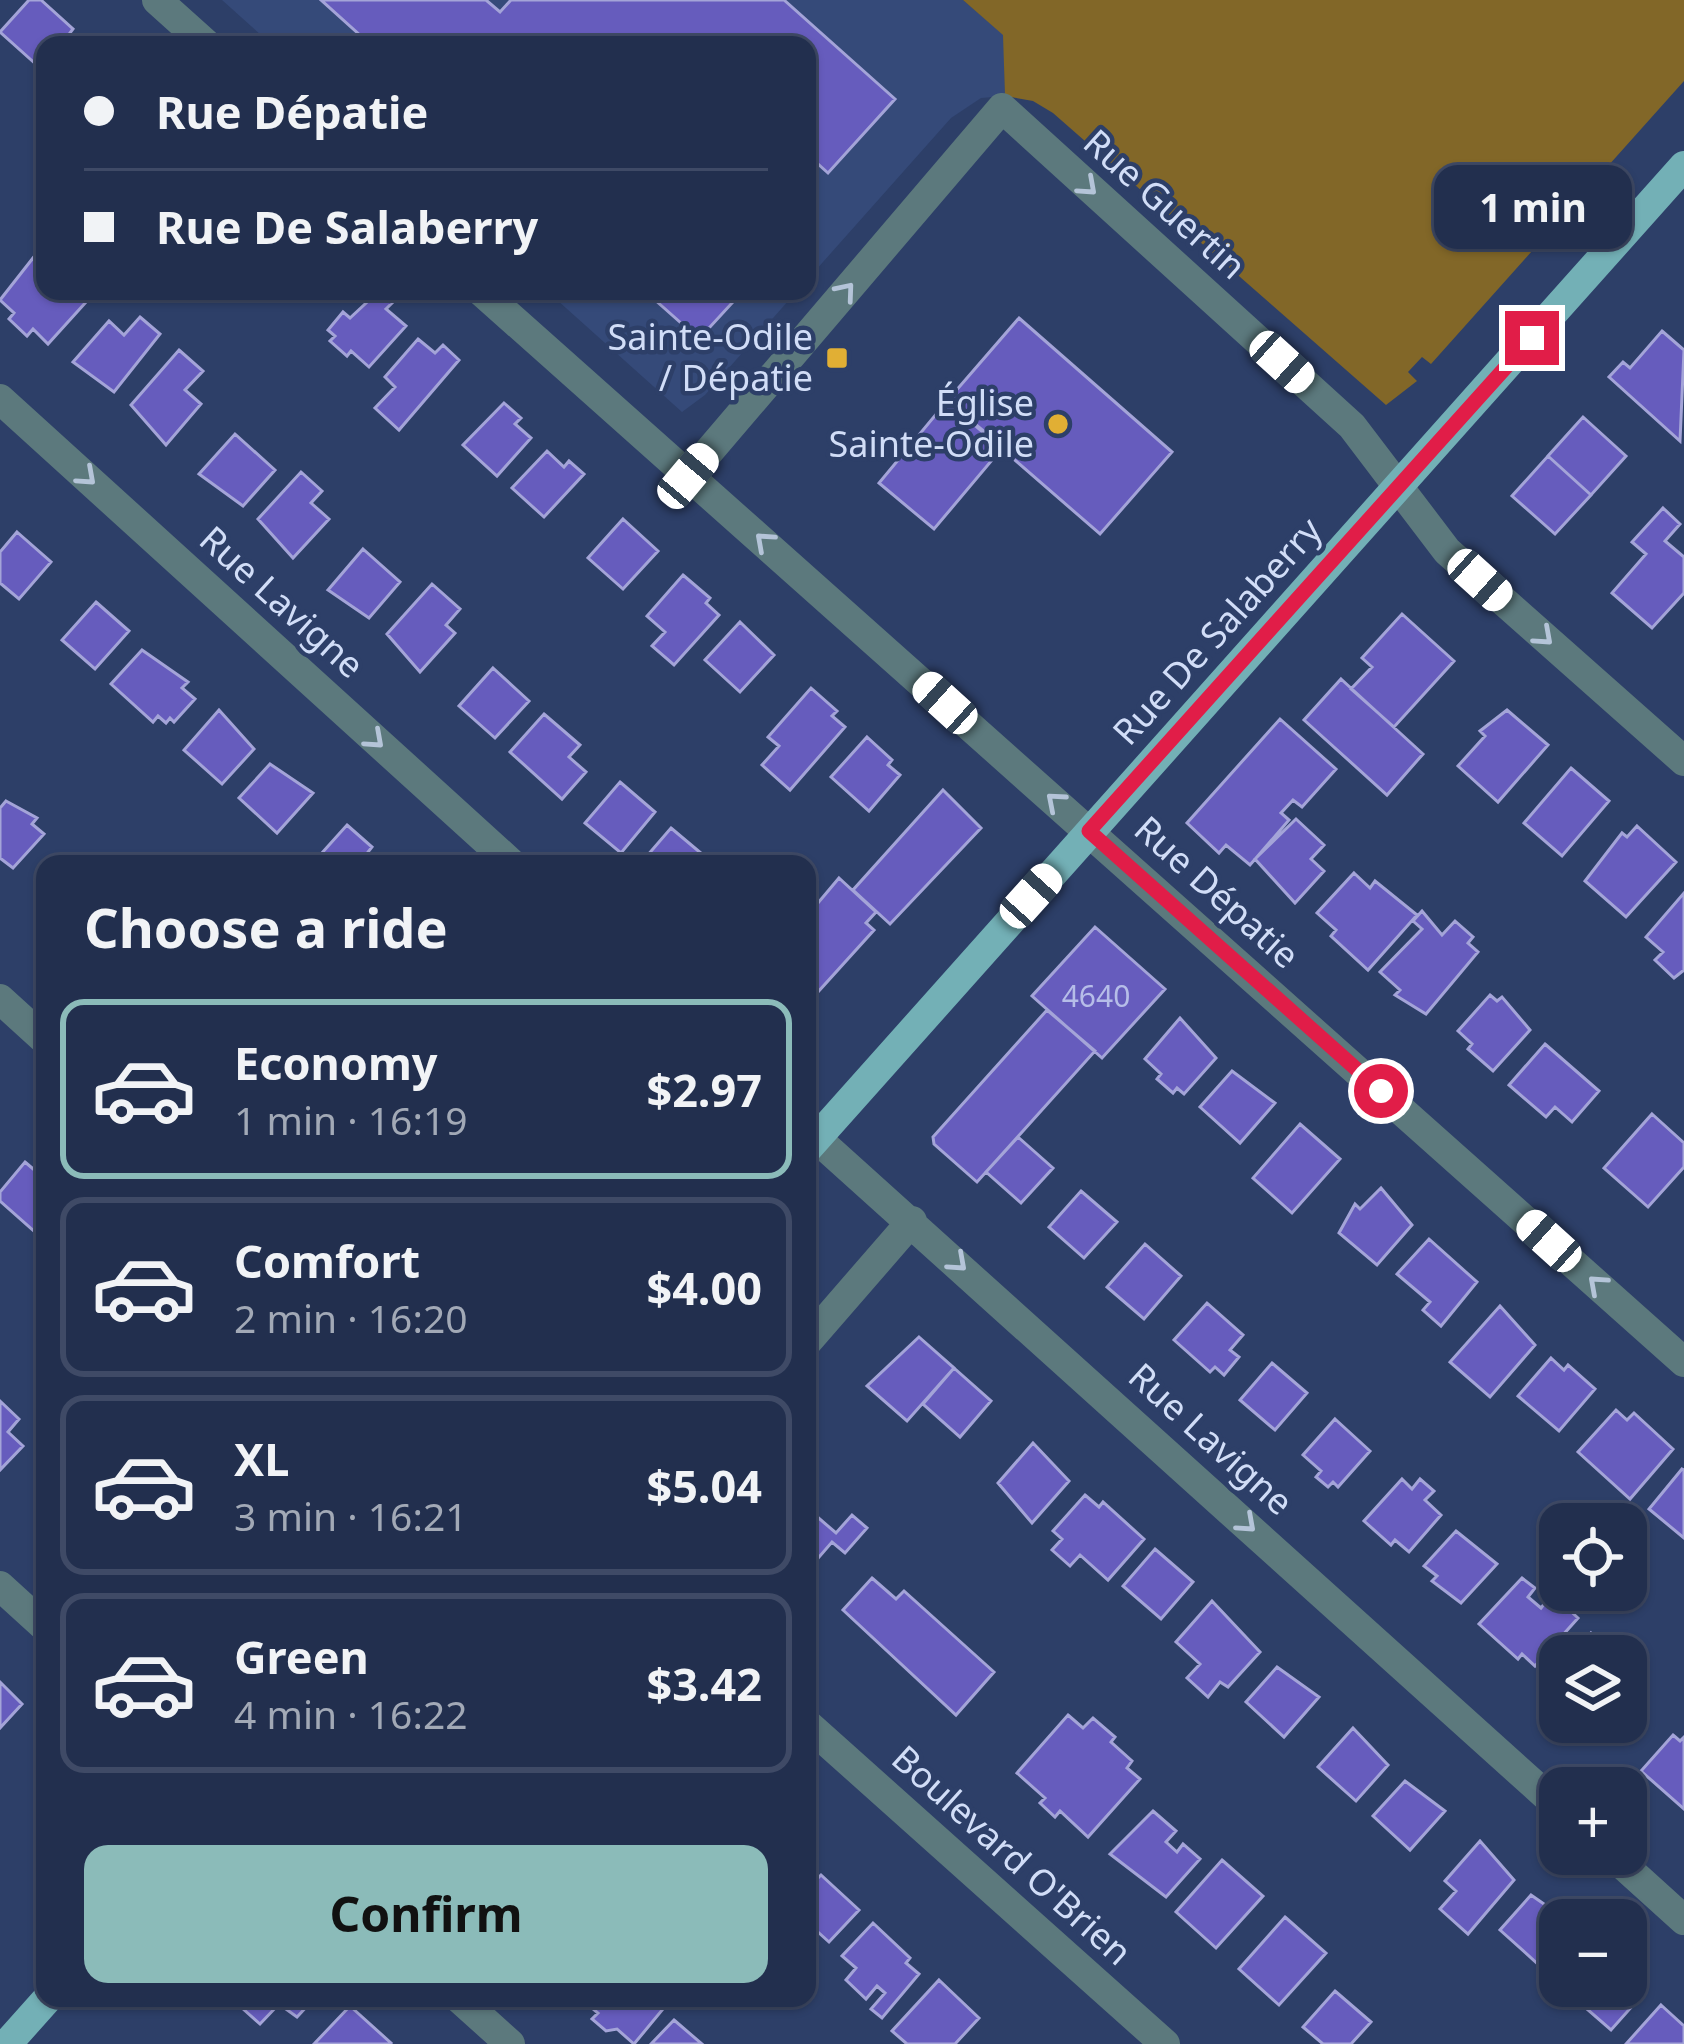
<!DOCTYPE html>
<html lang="en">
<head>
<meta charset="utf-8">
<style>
	:root { --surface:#222f4e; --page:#2e3b58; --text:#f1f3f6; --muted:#a2a9b6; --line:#3f4a66; --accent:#8bbbb9 }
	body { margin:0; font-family:"Noto Sans",sans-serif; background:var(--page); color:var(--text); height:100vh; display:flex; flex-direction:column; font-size:45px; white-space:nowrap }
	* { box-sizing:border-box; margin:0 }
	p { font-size:39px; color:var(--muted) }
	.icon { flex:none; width:66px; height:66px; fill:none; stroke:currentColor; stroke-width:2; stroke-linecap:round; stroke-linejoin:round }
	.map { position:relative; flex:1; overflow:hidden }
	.details { position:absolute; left:36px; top:855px; width:780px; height:1152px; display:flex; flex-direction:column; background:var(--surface); border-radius:24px; box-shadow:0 3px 9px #0004,0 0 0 3px var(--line) }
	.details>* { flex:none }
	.guide { position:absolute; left:36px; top:36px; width:780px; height:264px; border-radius:24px; box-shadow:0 3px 9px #0004,0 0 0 3px var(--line); display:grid; align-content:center; height:264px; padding:0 48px; background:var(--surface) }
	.fabs { position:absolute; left:1539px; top:1503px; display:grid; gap:24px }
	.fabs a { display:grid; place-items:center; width:108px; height:108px; border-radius:24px; background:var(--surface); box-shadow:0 3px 9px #0004,0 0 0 3px var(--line); font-size:60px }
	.end { position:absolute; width:54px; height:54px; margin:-27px; border:15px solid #e11d48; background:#fff; box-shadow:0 0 0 6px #fff }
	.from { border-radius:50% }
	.bubble { position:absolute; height:84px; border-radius:24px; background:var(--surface); box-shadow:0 3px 9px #0004,0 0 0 3px var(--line); font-size:39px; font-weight:700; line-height:84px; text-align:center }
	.car { position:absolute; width:36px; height:72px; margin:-36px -18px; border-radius:15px; box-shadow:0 0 9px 3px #0007; background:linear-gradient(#fff 24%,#345 0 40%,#fff 0 76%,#345 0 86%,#fff 0) }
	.guide b { display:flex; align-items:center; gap:42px; height:114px; font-size:45px }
	.guide b+b { border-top:3px solid var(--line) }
	.guide i { width:30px; height:30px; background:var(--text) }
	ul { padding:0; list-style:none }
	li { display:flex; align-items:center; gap:36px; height:180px; margin:0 24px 18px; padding:0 24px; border:6px solid var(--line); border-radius:24px }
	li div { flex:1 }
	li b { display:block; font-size:45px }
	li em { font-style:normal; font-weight:700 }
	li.selected { border-color:var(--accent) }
	li>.icon { width:108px; height:108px; stroke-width:1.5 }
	h2 { padding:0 48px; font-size:54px; line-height:144px }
	.primary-button { display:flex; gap:24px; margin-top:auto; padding:24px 48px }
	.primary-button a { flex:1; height:138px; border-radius:24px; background:var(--accent); color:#111; font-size:48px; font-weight:700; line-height:138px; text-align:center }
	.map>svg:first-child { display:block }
	.built { fill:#354a79 }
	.green { fill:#826728 }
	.building { fill:#665cbd; stroke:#a4a4d8; stroke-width:3 }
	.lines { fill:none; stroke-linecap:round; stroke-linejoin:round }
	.minor { stroke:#5c797d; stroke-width:30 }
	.major { stroke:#73b0b6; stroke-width:30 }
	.oneway { stroke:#b4c4d8 }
	.route { stroke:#e11d48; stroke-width:15 }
	.poi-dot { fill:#e1af34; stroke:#2d3f68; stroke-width:4.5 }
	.labels { text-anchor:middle; stroke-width:9; stroke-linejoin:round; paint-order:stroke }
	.number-label { font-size:30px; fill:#b6bde8 }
	.street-label { font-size:36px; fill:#d1ddf7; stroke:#2d3f68 }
	.poi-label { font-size:36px; fill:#d1ddf7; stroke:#2d3f68; text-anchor:end }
</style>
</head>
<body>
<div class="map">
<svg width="1684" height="2044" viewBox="0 0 1684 2044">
	<rect width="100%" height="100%" fill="#2d3f68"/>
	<path class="built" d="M222,0H963L1004,35L1005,96L981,98L951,118L807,280V45H272Z
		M547,291H797L705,395L682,412Z"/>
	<path class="green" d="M963,0H1684V81L1431,364L1422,357L1408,372L1417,381L1386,405L1053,113L1033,101L1005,96L1003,35Z"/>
	<path class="building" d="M29,0H41L73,29L61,45H45V66L39,67L0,32Z
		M321,0H486L500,12L511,0H784L895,99L828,173L807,154V45H371Z
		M33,258L45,268V291H96L48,344L33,329L27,336L9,319L14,313L0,300Z
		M379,291L392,303L386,309L406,326L369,367L351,351L347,356L330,341L335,336L328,330L343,312L350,318Z
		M645,291H743L699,339Z
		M140,317L160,334L114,392L73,362L109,321L124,335Z
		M1019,318L1172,452L1100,534L947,401Z
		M1662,331L1684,350L1680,441L1609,377L1623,362L1630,368Z
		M418,339L435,353L443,345L459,360L399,430L375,408L395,387L385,377Z
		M179,350L203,371L185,390L201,404L166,445L131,405Z
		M947,401L1003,447L934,529L879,483Z
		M504,403L521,418L515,424L531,438L497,476L463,445Z
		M1583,417L1626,456L1591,495L1548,456Z
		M235,434L275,470L243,506L199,474Z
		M547,451L564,467L569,461L584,474L544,517L512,488Z
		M1548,456L1591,495L1555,534L1512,496Z
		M301,472L322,491L311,503L329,519L293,558L258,519Z
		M1663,508L1680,524L1665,541L1684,557V593L1652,628L1612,593L1646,554L1632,542Z
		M623,519L658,551L623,589L588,558Z
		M17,532L51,562L19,599L0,583V552Z
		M363,549L400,582L369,618L328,590Z
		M683,575L710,598L706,603L719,615L674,665L652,646L665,632L647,616Z
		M432,584L460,609L446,625L455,633L420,672L387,634Z
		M96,602L129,631L95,669L62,640Z
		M1402,614L1454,661L1394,727L1351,689L1372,667L1362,658Z
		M740,622L774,655L740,692L705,660Z
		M142,650L188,682L182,688L195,699L174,722L170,718L166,723L158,716L153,722L111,684Z
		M493,668L529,701L495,738L459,706Z
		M1341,679L1423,754L1387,795L1304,720Z
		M811,688L837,711L832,716L845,727L790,790L762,765L779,746L768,737Z
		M219,710L254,749L222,784L184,750Z
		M1507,710L1548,745L1498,802L1458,766L1485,736L1480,731Z
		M544,714L580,745L569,757L586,772L562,799L510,752Z
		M1280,719L1336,769L1302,807L1293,800L1281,813L1289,820L1250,865L1226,845L1219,853L1187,823Z
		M867,737L892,760L888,765L900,775L869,811L831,777Z
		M270,764L313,793L277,833L239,798Z
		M1571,768L1609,801L1562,856L1524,823Z
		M620,782L655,812L621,853L585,823Z
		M943,790L981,828L890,924L853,890Z
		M6,801L37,818L32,824L44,834L13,868L0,858V808Z
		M1296,819L1324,845L1311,859L1324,871L1295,903L1255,859Z
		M347,825L372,847L368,852L381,864H312Z
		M1637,826L1676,862L1626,917L1585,881L1622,833L1627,837Z
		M671,828L708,859L704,864H640Z
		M1354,873L1370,888L1375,881L1417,915L1368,970L1331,936L1336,930L1317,913Z
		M839,878L876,912L866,923L874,930L807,1004V916Z
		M1684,893V970L1674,978L1655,960L1663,952L1646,937Z
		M1422,911L1442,935L1455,921L1473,937L1468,943L1478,952L1426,1014L1395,995L1400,990L1380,972L1422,929L1413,921Z
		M1095,927L1165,989L1102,1058L1032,996Z
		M1490,995L1497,1001L1502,997L1530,1030L1493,1071L1468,1049L1472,1044L1458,1031Z
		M1047,1010L1095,1051L977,1182L934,1144L933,1137Z
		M1180,1018L1216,1058L1184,1094L1177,1088L1173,1093L1157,1079L1161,1074L1145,1059Z
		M1545,1044L1599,1091L1572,1122L1555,1107L1546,1117L1509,1085Z
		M1232,1071L1275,1103L1240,1143L1200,1107Z
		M1652,1114L1684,1143V1167L1648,1207L1604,1168Z
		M1300,1124L1340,1159L1292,1213L1253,1178Z
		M1018,1137L1053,1168L1021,1203L986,1172Z
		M25,1162L45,1179V1218L34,1231L0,1201V1192Z
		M1381,1188L1412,1225L1377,1265L1339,1233L1355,1204L1360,1209Z
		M1081,1191L1117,1222L1084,1258L1049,1227Z
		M1429,1239L1477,1282L1441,1326L1423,1310L1430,1302L1397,1274Z
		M1145,1244L1181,1276L1144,1319L1107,1287Z
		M1207,1303L1243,1335L1230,1350L1239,1357L1224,1375L1215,1367L1210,1372L1174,1340Z
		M1500,1306L1535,1345L1490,1397L1450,1362Z
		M919,1337L954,1368L907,1421L867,1386Z
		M1551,1358L1564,1370L1568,1365L1595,1389L1559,1431L1518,1396Z
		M1272,1363L1307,1393L1275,1430L1240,1400Z
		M954,1368L991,1401L960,1437L923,1404Z
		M0,1401L19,1419L8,1432L23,1446L0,1470Z
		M1616,1410L1627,1420L1634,1413L1673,1449L1630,1499L1578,1452Z
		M1335,1419L1370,1451L1338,1487L1333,1482L1328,1487L1316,1477L1321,1471L1303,1455Z
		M1033,1443L1069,1481L1032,1523L998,1483Z
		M1682,1469L1684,1470V1538L1649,1509Z
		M1402,1479L1412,1489L1420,1479L1434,1491L1425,1500L1441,1515L1409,1552L1395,1540L1391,1545L1364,1521Z
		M1085,1495L1099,1507L1103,1502L1144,1539L1108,1580L1080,1555L1070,1566L1052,1550L1062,1539L1053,1531Z
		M807,1508L836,1533L852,1515L867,1528L845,1553L832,1542L807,1571Z
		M1456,1531L1497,1564L1461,1603L1432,1581L1437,1576L1424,1566Z
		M1155,1549L1193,1582L1161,1619L1123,1586Z
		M872,1578L896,1599L904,1591L994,1672L956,1715L843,1610Z
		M1522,1578L1535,1588L1528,1597L1541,1608L1552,1594L1578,1618L1535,1666L1522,1654L1518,1659L1479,1624Z
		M1212,1601L1260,1652L1228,1687L1220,1682L1208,1697L1187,1678L1200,1664L1176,1642Z
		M1591,1633L1617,1656H1571Z
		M1277,1667L1319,1697L1284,1737L1246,1702Z
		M0,1682L22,1704L0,1728Z
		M1068,1715L1083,1728L1093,1718L1115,1737L1111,1742L1132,1761L1127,1768L1140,1779L1088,1837L1060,1811L1055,1817L1040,1803L1045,1798L1017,1773Z
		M1353,1728L1388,1765L1356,1801L1318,1767Z
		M1673,1735L1680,1741L1684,1737V1809L1641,1771Z
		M1405,1781L1445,1811L1410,1850L1373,1816Z
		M1153,1811L1176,1831L1166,1842L1177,1852L1183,1844L1200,1859L1166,1897L1110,1854Z
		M1480,1841L1514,1880L1468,1934L1440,1909L1456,1891L1445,1881Z
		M1222,1860L1263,1896L1216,1948L1176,1912Z
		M807,1872L816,1880L821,1875L859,1910L829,1942L819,1933L807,1945Z
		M1531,1895L1567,1920H1560V1941L1539,1965L1500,1930Z
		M1285,1917L1326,1953L1279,2005L1239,1969Z
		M873,1923L910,1958L906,1963L919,1974L882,2018L871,2009L885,1993L877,1986L866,1999L846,1980L856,1968L842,1956Z
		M1626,1972L1643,1994L1611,2030L1572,1996L1580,1986H1626Z
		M939,1980L979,2018L955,2044H907L892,2031Z
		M1335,1991L1371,2022L1351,2044H1323L1303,2027Z
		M306,1998L311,2002L297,2017L279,2004L260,2024L232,1999Z
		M580,1998H650L663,2009L634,2044L617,2029L606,2031L592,2019L598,2013Z
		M1661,2005L1684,2026V2044H1626Z
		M350,2006L391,2043L390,2044H314Z
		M674,2020L702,2044H651Z"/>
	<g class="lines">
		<path class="minor" d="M157,0L207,45
			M481,291L1684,1362
			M0,399L512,864
			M688,476L1002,108L1352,426L1447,551L1684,761
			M0,999L45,1040
			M807,1130L1560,1808
			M807,1342L912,1221
			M0,1586L45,1627
			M807,1724L1165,2044
			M1611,1854L1684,1920
			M459,1998L510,2044"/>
		<path class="major" d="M807,1149L1684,166
			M7,2044L48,1998"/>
	</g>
	<defs><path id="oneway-chevron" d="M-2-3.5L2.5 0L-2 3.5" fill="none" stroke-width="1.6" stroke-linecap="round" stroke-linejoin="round" transform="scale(3)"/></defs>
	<g class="oneway">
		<use href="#oneway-chevron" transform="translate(1088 187) rotate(42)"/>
		<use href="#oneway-chevron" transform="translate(846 291) rotate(-50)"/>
		<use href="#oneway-chevron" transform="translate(87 477) rotate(42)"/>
		<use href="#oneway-chevron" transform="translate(764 541) rotate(-138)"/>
		<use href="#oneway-chevron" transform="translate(1544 637) rotate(42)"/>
		<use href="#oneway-chevron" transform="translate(375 740) rotate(42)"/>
		<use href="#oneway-chevron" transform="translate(1055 801) rotate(-139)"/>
		<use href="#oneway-chevron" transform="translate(958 1263) rotate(42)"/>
		<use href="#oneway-chevron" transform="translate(1597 1284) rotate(-138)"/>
		<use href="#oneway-chevron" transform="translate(1247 1524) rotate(42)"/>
	</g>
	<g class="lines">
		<path class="route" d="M1381,1091L1089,831L1532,338"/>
	</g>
	<g class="poi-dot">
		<rect x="825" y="346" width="24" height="24" rx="6"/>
		<circle cx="1058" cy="424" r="12"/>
	</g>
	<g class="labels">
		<g class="number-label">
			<text x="1096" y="1007">4640</text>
		</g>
		<g class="street-label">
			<text transform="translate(1165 204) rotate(42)" y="13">Rue Guertin</text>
			<text transform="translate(282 602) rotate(42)" y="13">Rue Lavigne</text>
			<text transform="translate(1217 631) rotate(-48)" y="13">Rue De Salaberry</text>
			<text transform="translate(1217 892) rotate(42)" y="13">Rue Dépatie</text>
			<text transform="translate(1211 1439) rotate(42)" y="13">Rue Lavigne</text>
			<text transform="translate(1012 1855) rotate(42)" y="13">Boulevard O'Brien</text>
		</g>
		<g class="poi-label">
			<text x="813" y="350">Sainte-Odile<tspan x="813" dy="41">/ Dépatie</tspan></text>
			<text x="1034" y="416">Église<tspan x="1034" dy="41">Sainte-Odile</tspan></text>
		</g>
	</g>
</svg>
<div class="fabs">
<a><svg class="icon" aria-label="locate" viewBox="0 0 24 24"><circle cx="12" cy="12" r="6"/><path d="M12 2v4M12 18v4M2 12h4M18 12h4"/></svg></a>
<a><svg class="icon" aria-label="layers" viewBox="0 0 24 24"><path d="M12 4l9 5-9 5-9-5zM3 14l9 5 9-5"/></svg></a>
<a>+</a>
<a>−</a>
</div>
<i class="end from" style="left:1381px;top:1091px"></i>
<i class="end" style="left:1532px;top:338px"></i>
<div class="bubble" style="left:1434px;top:165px;width:198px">1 min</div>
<i class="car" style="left:1282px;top:362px;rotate:132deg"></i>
<i class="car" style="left:688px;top:476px;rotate:40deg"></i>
<i class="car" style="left:1480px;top:580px;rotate:132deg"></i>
<i class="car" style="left:945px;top:703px;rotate:312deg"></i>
<i class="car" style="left:1031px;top:896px;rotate:42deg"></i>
<i class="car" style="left:1549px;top:1241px;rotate:312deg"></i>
<div class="guide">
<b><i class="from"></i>Rue Dépatie</b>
<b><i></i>Rue De Salaberry</b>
</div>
<section class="details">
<h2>Choose a ride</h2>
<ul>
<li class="selected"><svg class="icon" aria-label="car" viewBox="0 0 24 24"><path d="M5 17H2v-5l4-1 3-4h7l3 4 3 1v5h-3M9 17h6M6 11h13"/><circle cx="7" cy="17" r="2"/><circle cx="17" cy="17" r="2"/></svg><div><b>Economy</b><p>1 min · 16:19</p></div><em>$2.97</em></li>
<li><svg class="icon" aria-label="car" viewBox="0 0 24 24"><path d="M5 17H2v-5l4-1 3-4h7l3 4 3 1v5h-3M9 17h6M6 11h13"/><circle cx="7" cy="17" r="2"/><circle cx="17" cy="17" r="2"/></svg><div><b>Comfort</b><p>2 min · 16:20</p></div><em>$4.00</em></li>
<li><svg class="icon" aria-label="car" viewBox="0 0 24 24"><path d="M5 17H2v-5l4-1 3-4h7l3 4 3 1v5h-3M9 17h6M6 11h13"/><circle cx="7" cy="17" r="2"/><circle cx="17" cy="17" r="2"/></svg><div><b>XL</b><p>3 min · 16:21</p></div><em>$5.04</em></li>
<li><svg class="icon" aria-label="car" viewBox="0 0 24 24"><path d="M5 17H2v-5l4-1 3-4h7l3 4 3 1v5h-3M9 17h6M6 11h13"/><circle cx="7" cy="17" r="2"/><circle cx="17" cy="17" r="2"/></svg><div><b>Green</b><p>4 min · 16:22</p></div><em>$3.42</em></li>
</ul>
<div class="primary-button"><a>Confirm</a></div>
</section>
</div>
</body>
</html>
